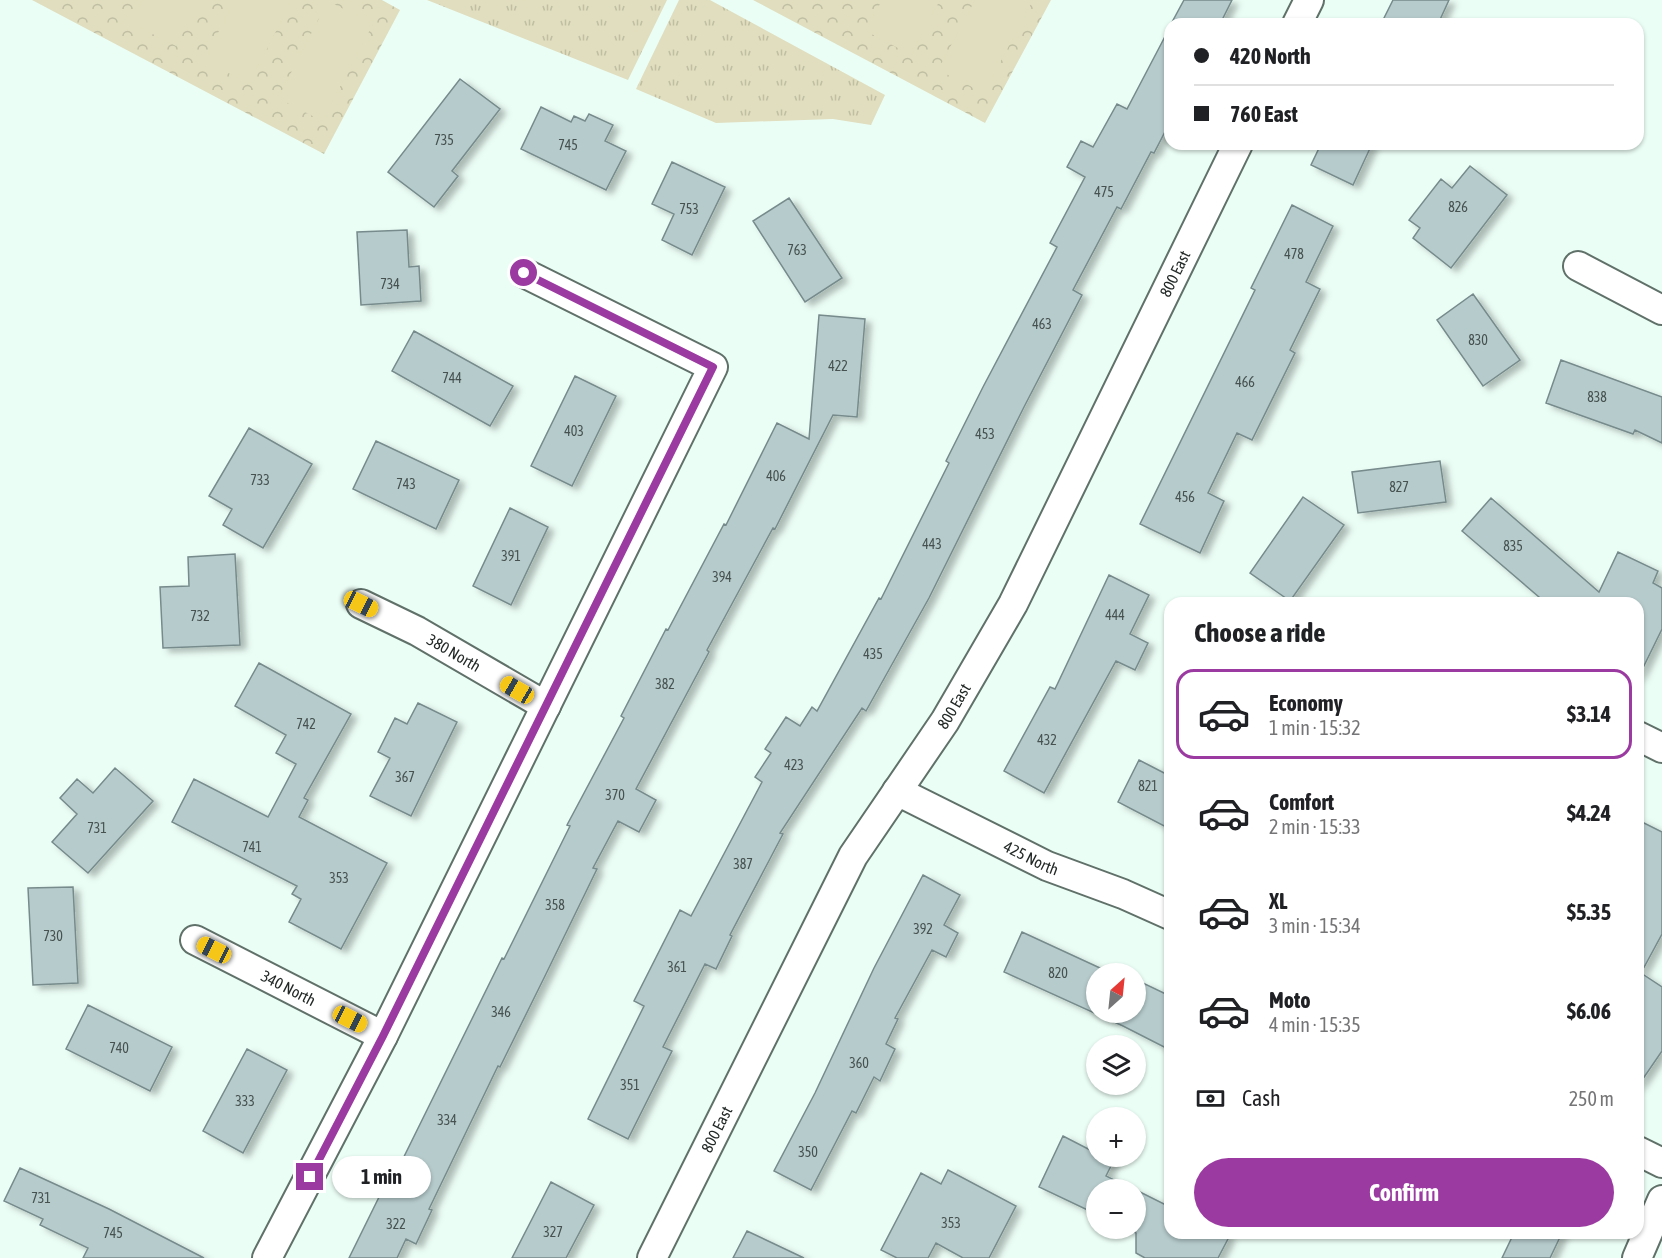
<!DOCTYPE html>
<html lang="en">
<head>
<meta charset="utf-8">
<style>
	:root { --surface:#fff; --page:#f2f2f2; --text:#202124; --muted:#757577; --line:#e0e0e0; --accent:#9b3aa1 }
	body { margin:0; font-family:"Asap Condensed",sans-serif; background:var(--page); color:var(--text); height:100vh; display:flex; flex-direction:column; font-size:22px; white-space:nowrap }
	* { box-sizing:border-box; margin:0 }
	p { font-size:20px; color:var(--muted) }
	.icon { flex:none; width:33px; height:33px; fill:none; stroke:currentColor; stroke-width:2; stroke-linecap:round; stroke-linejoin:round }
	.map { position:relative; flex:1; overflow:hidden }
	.panel { position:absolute; left:1164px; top:597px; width:480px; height:642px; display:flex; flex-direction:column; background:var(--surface); border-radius:18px; box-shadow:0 2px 4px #0004 }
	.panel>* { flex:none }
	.banner { position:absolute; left:1164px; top:18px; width:480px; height:132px; border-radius:18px; box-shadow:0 2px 4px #0004; display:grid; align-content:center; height:132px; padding:0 30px; background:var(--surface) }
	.needle { width:39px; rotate:27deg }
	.fabs { position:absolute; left:1086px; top:963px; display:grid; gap:12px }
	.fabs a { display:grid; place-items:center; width:60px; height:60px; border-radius:50%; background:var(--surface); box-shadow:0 2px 4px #0004; font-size:30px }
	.end { position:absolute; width:27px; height:27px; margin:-14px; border:8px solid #9b3aa1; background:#fff; box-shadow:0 0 0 3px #fff }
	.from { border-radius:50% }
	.bubble { position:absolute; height:42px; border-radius:21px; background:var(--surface); box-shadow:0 2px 4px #0004; font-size:20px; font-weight:700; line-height:42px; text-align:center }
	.car { position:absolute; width:18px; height:36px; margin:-18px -9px; border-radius:8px; box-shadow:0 0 4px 2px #0007; background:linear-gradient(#f5c518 24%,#345 0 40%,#f5c518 0 76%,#345 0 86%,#f5c518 0) }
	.banner b { display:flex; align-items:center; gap:21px; height:57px; font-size:22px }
	.banner b+b { border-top:2px solid var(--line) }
	.banner i { width:15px; height:15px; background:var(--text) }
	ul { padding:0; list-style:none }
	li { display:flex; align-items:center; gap:18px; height:90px; margin:0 12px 9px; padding:0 18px; border:3px solid transparent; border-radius:18px }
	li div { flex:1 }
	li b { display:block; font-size:22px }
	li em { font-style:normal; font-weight:700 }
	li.active { border-color:var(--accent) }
	li>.icon { width:54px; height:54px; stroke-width:1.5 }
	h2 { padding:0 30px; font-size:27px; line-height:72px }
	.pay { display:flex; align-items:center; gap:15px; height:66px; padding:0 30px; font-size:22px }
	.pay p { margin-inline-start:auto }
	.button { display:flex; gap:12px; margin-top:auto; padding:12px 30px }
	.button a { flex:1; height:69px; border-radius:36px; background:var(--accent); color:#fff; font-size:24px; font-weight:700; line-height:69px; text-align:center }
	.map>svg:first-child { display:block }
	.grass { fill:url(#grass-tufts) }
	.park { fill:url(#park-crowns) }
	.pitch { fill:#e0debe }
	.building { fill:#b6cbcc; stroke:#778b8c; stroke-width:1.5; filter:url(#shadow) }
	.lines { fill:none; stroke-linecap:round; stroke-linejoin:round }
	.minor-casing { stroke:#60716a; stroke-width:32 }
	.minor { stroke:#fff; stroke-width:28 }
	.route { stroke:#9b3aa1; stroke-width:8 }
	.labels { text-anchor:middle; stroke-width:5; stroke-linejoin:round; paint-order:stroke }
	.number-label { font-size:14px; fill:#475250 }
	.street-label { font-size:16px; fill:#222926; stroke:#fff }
</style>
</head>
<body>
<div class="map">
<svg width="1662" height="1258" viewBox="0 0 1662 1258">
	<defs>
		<pattern id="grass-tufts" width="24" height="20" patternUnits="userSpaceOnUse" patternTransform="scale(1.5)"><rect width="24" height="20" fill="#e0debe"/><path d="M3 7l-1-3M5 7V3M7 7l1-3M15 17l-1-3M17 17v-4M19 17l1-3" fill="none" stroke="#c0bea3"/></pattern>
		<pattern id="park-crowns" width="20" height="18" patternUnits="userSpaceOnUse" patternTransform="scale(1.5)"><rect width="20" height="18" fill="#e0debe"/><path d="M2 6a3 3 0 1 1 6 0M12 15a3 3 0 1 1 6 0" fill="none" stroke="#c0bea3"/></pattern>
		<filter id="shadow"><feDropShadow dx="6" dy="4" stdDeviation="3" flood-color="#0004"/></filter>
	</defs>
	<rect width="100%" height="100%" fill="#ebfef6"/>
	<path class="grass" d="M427,0H667L628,80Z
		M679,0H710L885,95L871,125L833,119L716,123L636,89Z"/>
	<path class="park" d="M32,0H382L400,10L324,154Z
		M753,0H1051L985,123Z"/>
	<path class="pitch" d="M143,0H199L176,46L131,23Z
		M235,0H292L249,84L204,60Z
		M882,0H940L911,55L866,31Z
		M975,0H1033L984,93L938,70Z
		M328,1L373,24L322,121L278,98Z"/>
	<path class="building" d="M1184,0H1232L1220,24H1171Z
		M1393,0H1449L1438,24H1381Z
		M1170,27V122L1154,153L1151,152L1121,209L1117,207L1073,290L1082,295L1024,407L929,598L866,711L862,708L780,833L783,834L730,935L732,936L716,969L705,964L663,1047L672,1051L628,1139L588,1119L644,1006L634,1001L680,910L691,916L762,782L755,777L771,753L765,749L786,717L800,726L812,707L817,711L879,598L881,599L949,463L946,461L983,387L1057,247L1050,243L1085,177L1067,167L1081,141L1093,147L1117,104L1127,109Z
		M460,79L500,109L452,171L458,176L434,207L388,172Z
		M541,107L571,122L574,116L585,121L589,114L613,125L605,141L626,151L606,190L521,149Z
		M1321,144H1372L1353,185L1311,165Z
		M672,162L725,187L692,255L662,240L674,214L652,204Z
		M1470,166L1507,195L1451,268L1413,238L1420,228L1409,220L1441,179L1452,188Z
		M789,198L842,278L805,302L753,221Z
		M1292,205L1333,226L1306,282L1320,289L1290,350L1295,353L1252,440L1237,433L1208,493L1224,501L1200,553L1140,524L1255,290L1251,288Z
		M407,230L409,267L419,266L421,301L361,305L357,232Z
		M1473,294L1520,360L1483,386L1437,320Z
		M819,315L865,319L857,417L833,415L775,529L773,528L707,650L709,652L636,789L656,800L639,832L618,821L593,868L597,869L544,978L500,1067L498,1066L429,1209L432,1210L416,1244L406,1239L397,1258H349L384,1187L388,1189L502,958L504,959L570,826L567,825L624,718L621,716L666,629L668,630L724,524L726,525L777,423L809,439Z
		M414,331L513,386L490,426L392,371Z
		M1561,360L1662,397V443L1635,430L1633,434L1546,403Z
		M575,376L616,396L572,486L531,466Z
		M249,428L312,464L263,548L223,525L232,509L209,496Z
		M376,441L459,480L436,529L353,489Z
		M1440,461L1446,502L1358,513L1352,472Z
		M1303,497L1344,525L1290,601L1250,573Z
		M1491,498L1599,592L1618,552L1658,571L1653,583L1662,588V629L1638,678V603H1546L1462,531Z
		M510,508L548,527L511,605L473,586Z
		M235,554L240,645L163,648L160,587L189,586L188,557Z
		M1109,575L1149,595L1130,634L1148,643L1135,670L1116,661L1044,793L1004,771L1050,687L1055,689Z
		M259,663L351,714L304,798L308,800L299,817L387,863L341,949L289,922L301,899L292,894L297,886L172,822L194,779L268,817L296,764L276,753L286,735L235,706Z
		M418,703L457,722L411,816L370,796L390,758L378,752L395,718L407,724Z
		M1139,760L1170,776V829L1118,802Z
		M115,768L153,801L88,873L52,842L77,814L60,798L77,779L93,793Z
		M1638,820L1662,832V934L1641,973L1662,987V1051L1638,1086Z
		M923,875L960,895L944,925L958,933L946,957L932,950L895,1018L898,1019L886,1044L895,1049L880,1081L874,1077L856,1113L852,1111L811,1190L774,1171L815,1093L874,968Z
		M73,887L78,983L33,985L28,888Z
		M1022,932L1113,974H1096V1012H1136V984L1142,986L1143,983L1170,996V1050L1123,1026L1004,972Z
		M88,1005L172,1047L150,1091L66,1049Z
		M247,1049L287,1070L243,1153L203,1131Z
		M1063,1136L1096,1153V1156H1116L1106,1176L1134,1190H1096V1214L1039,1187Z
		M20,1168L109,1209L204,1258H83L88,1248L40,1225L43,1219L4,1201Z
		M948,1170L1016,1206L989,1258H963L936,1243L928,1258H897L881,1250L921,1173L941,1184Z
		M551,1182L594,1205L566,1258H512Z
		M1136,1190L1170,1207V1233H1222L1229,1237L1218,1258H1145L1136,1253V1233L1125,1228H1136Z
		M747,1231L804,1258H733Z
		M1514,1233H1562L1550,1258H1502Z"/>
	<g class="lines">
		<defs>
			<g id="minor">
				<path d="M1297,24L1309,0"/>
				<path d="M1578,266L1662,310"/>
				<path id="s1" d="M361,604L417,631L546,706"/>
				<path d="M1638,736L1662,748"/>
				<path id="s2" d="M897,791L1047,866L1123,894L1170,915"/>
				<path id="s3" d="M195,940L383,1036"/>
				<path d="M1638,1151L1662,1163"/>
				<path d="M267,1258L383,1036L713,367L524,273"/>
				<path id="s4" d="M652,1258L853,856L945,721L1013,604L1238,144"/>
				<path d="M1637,1258L1662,1200"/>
			</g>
		</defs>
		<use href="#minor" class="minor-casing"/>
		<use href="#minor" class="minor"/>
	</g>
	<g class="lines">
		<path class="route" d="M310,1177L383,1036L713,367L524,273"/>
	</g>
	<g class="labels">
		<g class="number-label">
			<text x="444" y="145">735</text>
			<text x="568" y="150">745</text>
			<text x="1104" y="197">475</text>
			<text x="1458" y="212">826</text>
			<text x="689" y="214">753</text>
			<text x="797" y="255">763</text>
			<text x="1294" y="259">478</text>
			<text x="390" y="289">734</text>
			<text x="1042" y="329">463</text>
			<text x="1478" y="345">830</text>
			<text x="838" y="371">422</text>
			<text x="452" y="383">744</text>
			<text x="1245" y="387">466</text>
			<text x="1597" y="402">838</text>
			<text x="574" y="436">403</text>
			<text x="985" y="439">453</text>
			<text x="776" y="481">406</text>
			<text x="260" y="485">733</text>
			<text x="406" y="489">743</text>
			<text x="1399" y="492">827</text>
			<text x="1185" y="502">456</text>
			<text x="932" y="549">443</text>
			<text x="1513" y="551">835</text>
			<text x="511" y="561">391</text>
			<text x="722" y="582">394</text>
			<text x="1115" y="620">444</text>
			<text x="200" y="621">732</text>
			<text x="873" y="659">435</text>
			<text x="665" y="689">382</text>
			<text x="306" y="729">742</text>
			<text x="1047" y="745">432</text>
			<text x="794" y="770">423</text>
			<text x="405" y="782">367</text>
			<text x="1148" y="791">821</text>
			<text x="615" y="800">370</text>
			<text x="97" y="833">731</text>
			<text x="252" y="852">741</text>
			<text x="743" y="869">387</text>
			<text x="339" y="883">353</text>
			<text x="555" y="910">358</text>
			<text x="923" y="934">392</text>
			<text x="53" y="941">730</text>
			<text x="677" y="972">361</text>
			<text x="1058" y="978">820</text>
			<text x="501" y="1017">346</text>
			<text x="119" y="1053">740</text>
			<text x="859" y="1068">360</text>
			<text x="630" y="1090">351</text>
			<text x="245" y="1106">333</text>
			<text x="447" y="1125">334</text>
			<text x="808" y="1157">350</text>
			<text x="41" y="1203">731</text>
			<text x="951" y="1228">353</text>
			<text x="396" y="1229">322</text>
			<text x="553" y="1237">327</text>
			<text x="113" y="1238">745</text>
		</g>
		<g class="street-label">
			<text dy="6" stroke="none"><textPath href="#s4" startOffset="1116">800 East</textPath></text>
			<text dy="6" stroke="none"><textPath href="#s1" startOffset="105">380 North</textPath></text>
			<text dy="6" stroke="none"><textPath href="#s4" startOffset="630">800 East</textPath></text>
			<text dy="6" stroke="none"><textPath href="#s2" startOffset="150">425 North</textPath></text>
			<text dy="6" stroke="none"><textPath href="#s3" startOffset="105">340 North</textPath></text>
			<text dy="6" stroke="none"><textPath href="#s4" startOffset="144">800 East</textPath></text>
		</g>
	</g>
</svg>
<div class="fabs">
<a><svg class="needle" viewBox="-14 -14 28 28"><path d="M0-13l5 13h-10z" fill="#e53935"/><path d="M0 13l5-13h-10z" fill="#757577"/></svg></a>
<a><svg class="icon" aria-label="layers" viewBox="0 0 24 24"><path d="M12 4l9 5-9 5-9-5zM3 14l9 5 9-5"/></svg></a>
<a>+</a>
<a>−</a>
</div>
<i class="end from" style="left:524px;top:273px"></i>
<i class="end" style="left:310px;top:1177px"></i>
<div class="bubble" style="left:332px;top:1156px;width:99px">1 min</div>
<i class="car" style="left:361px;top:604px;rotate:116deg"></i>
<i class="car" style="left:517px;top:690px;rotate:300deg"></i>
<i class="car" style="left:214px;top:950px;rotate:297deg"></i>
<i class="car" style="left:350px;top:1019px;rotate:117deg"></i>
<div class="banner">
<b><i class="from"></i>420 North</b>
<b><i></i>760 East</b>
</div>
<section class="panel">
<h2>Choose a ride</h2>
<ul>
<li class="active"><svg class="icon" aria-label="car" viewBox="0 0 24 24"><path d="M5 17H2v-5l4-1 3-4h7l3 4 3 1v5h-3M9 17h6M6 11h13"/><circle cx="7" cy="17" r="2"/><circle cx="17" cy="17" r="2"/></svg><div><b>Economy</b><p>1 min · 15:32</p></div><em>$3.14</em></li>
<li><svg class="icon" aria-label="car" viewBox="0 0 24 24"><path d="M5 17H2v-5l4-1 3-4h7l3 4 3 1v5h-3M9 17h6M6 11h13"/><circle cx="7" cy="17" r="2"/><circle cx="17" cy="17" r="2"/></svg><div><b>Comfort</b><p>2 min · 15:33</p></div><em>$4.24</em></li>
<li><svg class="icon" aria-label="car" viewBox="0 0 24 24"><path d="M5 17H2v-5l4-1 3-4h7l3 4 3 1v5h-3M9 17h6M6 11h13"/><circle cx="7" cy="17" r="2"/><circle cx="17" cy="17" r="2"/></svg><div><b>XL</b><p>3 min · 15:34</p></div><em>$5.35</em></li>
<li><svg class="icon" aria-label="car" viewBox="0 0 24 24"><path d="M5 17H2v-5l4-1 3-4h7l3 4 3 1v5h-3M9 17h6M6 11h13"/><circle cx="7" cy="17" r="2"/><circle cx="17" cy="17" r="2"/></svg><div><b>Moto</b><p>4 min · 15:35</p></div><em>$6.06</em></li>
</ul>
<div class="pay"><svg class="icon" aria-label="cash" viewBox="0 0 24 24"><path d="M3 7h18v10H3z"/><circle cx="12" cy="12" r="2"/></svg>Cash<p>250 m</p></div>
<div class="button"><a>Confirm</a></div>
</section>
</div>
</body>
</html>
